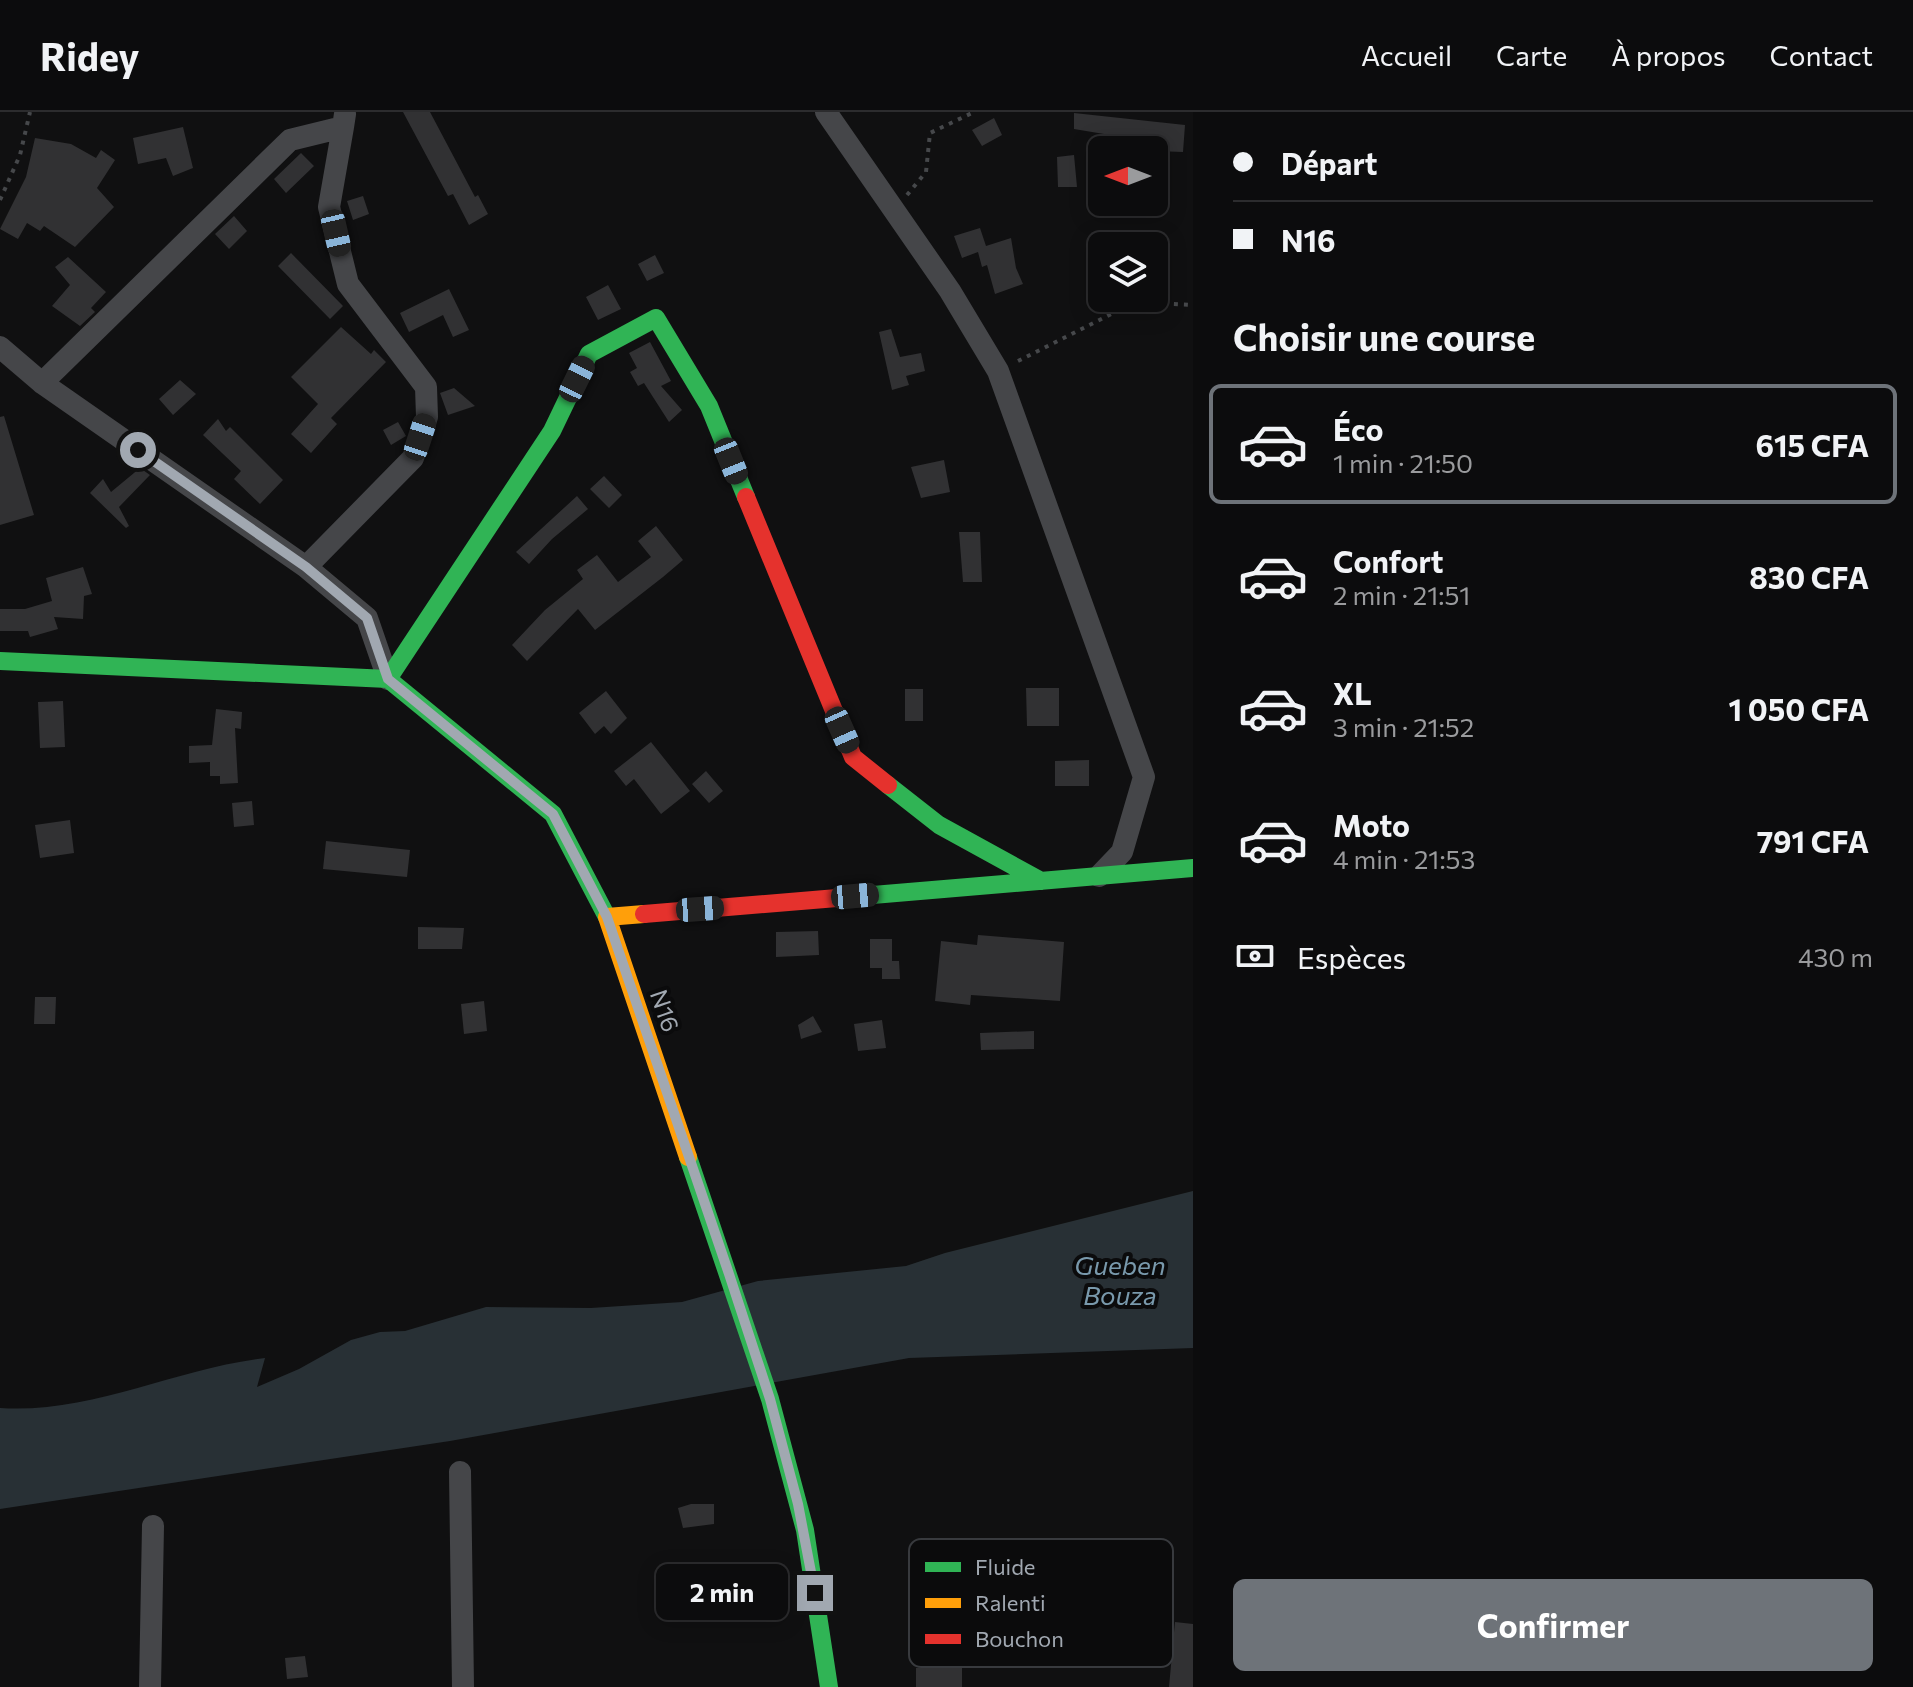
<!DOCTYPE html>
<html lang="fr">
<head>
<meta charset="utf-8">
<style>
	:root { --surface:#0c0c0d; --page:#151516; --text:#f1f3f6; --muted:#9a9b9d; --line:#2c2c2e; --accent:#6e7379 }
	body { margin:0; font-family:Commissioner,sans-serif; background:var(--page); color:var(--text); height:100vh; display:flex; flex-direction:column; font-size:30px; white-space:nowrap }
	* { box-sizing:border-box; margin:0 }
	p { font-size:26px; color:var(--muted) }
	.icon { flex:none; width:44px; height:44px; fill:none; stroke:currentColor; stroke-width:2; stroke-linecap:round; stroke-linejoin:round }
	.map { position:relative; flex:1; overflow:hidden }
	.details { display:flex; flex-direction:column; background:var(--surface); width:720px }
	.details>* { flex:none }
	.banner { display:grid; align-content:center; height:176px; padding:0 40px; background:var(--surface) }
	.needle { width:52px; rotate:270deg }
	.fabs { position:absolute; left:1088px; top:24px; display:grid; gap:16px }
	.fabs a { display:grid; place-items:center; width:80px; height:80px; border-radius:12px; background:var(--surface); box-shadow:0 4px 20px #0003,0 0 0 2px var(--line); font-size:40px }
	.end { position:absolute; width:36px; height:36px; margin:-18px; border:10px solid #a1a8b1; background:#111; box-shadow:0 0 0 4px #111 }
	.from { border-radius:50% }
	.bubble { position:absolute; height:56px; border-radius:12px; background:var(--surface); box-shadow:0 4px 20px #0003,0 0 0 2px var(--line); font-size:26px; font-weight:700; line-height:56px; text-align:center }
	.car { position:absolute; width:24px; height:48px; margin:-24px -12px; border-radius:10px; box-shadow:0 0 6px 2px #0007; background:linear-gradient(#222 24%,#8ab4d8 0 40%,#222 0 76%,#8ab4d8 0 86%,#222 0) }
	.banner b { display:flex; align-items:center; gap:28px; height:76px; font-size:30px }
	.banner b+b { border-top:2px solid var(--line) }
	.banner i { width:20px; height:20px; background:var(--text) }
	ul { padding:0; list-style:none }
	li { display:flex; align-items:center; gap:24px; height:120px; margin:0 16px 12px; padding:0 24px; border:4px solid transparent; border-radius:12px }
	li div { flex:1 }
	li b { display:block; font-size:30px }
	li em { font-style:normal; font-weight:700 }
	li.active { border-color:var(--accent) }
	li>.icon { width:72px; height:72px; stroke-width:1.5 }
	h2 { padding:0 40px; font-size:36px; line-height:96px }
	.pay { display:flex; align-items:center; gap:20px; height:88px; padding:0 40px; font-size:30px }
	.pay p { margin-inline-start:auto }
	.cta { display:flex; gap:16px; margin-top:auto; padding:16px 40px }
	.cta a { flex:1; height:92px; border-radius:12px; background:var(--accent); color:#fff; font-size:32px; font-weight:700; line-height:92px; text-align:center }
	header { display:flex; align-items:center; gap:48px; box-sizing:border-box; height:112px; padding:0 40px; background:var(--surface); border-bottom:2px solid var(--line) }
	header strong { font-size:38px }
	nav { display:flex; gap:44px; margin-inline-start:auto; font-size:28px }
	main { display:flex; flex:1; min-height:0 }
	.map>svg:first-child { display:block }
	.water { fill:#283035 }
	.building { fill:#313133 }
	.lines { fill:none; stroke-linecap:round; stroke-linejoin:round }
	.path { stroke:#46484b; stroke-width:4; stroke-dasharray:4 6; stroke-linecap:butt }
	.street { stroke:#454649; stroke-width:22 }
	.fast { stroke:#30b455; stroke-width:18 }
	.slow { stroke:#ff9f0a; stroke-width:18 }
	.jam { stroke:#e5322d; stroke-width:18 }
	.route { stroke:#a1a8b1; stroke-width:10 }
	.labels { text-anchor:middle; stroke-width:8; stroke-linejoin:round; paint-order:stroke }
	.street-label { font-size:24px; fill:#a1a8b1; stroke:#0b0b0c }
	.water-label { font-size:26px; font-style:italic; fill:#7999ac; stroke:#0b0b0c }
	.key { fill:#0b0b0c; stroke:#383a3e; stroke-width:2 }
	.key-label { font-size:22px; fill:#a1a8b1 }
</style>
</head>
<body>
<header>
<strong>Ridey</strong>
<nav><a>Accueil</a><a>Carte</a><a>À propos</a><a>Contact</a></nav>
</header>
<main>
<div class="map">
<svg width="1193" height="1575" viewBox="0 0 1193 1575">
	<rect width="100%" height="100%" fill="#101011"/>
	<path class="water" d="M1193,1079V1236L909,1246L450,1329L0,1397V1296C91,1302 176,1256 265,1246L257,1275L299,1257L351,1228L380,1220L405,1219L486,1195L591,1196L682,1190L758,1169L906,1154L945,1141Z"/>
	<path class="building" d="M403,0H430L475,85L478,83L488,102L469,113L453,82L448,84Z
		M1074,1L1185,13L1183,40L1128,38V26L1074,17Z
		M994,6L1002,23L982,34L972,18Z
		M183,15L193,56L173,64L166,46L138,52L133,26Z
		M35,26L71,32L96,46L101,38L115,48L97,76L114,95L75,135L44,114L40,119L27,111L18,127L0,117L26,65Z
		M301,41L314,54L286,81L274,67Z
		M1074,43L1077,75H1058L1057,45Z
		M363,84L369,102L353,108L347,89Z
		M234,104L247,119L229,137L215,122Z
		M980,116L986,134L1011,126L1016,156L1023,172L995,182L987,153L982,155L978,140L962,146L954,124Z
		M291,141L343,194L330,207L278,154Z
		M655,143L664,161L647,169L638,152Z
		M68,145L106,180L91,196L95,200L80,214L52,194L70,173L55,155Z
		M608,173L621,197L598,208L586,185Z
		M449,177L469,218L453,225L443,203L409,220L400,201Z
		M341,215L371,242L374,238L386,250L331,306L337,312L311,341L291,322L318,292L291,265Z
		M891,217L900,245L921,241L925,259L906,264L909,273L892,278L879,220Z
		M650,230L671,269L661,274L682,298L669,310L644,271L638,274L630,260L637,256L629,241Z
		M180,268L196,282L173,303L159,287Z
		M454,276L475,294L448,303L440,281Z
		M4,304L34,403L0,413V305Z
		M218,307L226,319L230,315L283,368L260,392L234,367L241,359L203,323Z
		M398,310L406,324L391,333L383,318Z
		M944,348L950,380L921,386L911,355Z
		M140,356L150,363L119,395L129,414L126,416L90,381L103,367L111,380Z
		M604,364L622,383L609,396L590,377Z
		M577,384L588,397L552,427L529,452L516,440Z
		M656,414L683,448L663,465L595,518L578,497L527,549L512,533L545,498L583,467L577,458L597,443L618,470L651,445L638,429Z
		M959,420H980L982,470H963Z
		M83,455L92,482L84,484L83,507L54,505L58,517L30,525L28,519H0V497H25L52,489L46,466Z
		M1026,576H1059V614H1027Z
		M905,577H923V609H905Z
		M606,579L627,606L611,622L604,614L595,622L579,601Z
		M63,589L65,635L40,636L38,590Z
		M216,597L242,600L241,617L235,616L238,671L220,672V664H210V650L189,651V634L212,633Z
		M651,630L690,679L661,702L634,667L626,674L614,659Z
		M1089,648V674H1055V649Z
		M706,659L723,679L709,691L692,672Z
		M252,689L254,713L234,715L232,691Z
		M70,708L74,741L40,746L35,713Z
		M326,729L410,738L407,765L323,757Z
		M418,815L464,816L462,837H418Z
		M818,819L819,843L776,845V820Z
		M978,823L1064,830L1060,889L971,883L970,893L935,889L941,829L977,833Z
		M870,827H892V849H899L900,867H882V856H870Z
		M35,885H56L55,912H34Z
		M484,889L487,919L464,922L461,892Z
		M813,904L822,920L801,927L798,913Z
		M882,908L886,936L858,939L854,912Z
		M1034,919V937L981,938L980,921Z
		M691,1392H714V1412L683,1416L678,1396Z
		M1175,1510L1193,1512V1575H1169Z
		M305,1544L308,1565L287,1567L285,1546Z
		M916,1556H962V1575H916Z"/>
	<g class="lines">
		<path class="path" d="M907,83L926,60L930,21L974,0
			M0,88L20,43L30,0
			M1018,249L1135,190L1193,193"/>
		<path class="street" d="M826,0L950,179L998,259L1144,665L1122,740L1099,764
			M0,235L42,271L306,455L367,506L388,567
			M42,271L290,28L343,15L345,2
			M306,455L413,346L427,305L426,275L348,172L329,95L343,15
			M460,1360L463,1575
			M150,1575L153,1414"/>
		<path class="fast" d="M0,549L388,567L553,702L607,805
			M388,567L552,319L589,242L656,206L709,294L746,385
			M888,673L939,713L1041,769
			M849,785L1193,756
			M688,1045L770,1287L805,1418L829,1575"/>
		<path class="slow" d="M644,802L607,805L688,1045"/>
		<path class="jam" d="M746,385L853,645L888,673
			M644,802L849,785"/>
	</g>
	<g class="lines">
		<path class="route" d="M138,338L306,455L367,506L388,567L553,702L607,805L729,1162L770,1287L798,1392L815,1481"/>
	</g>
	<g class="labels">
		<g class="street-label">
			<text transform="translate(664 899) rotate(71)" y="8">N16</text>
		</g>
		<g class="water-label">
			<text x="1120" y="1163">Gueben<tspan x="1120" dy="30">Bouza</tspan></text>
		</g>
	</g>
	<rect x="909" y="1427" width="264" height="128" rx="12" class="key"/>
	<rect x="925" y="1450" width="36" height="10" fill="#30b455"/>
	<rect x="925" y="1486" width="36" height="10" fill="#ff9f0a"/>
	<rect x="925" y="1522" width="36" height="10" fill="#e5322d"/>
	<g class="key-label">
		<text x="975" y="1463">Fluide</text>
		<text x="975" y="1499">Ralenti</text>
		<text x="975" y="1535">Bouchon</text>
	</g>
</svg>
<div class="fabs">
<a><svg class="needle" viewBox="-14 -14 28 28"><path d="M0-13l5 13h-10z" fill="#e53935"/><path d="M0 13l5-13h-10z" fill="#9a9b9d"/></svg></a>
<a><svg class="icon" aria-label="layers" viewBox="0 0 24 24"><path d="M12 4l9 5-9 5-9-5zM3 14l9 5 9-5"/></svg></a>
</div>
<i class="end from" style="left:138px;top:338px"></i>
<i class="end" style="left:815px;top:1481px"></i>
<div class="bubble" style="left:656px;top:1452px;width:132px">2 min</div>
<i class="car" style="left:336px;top:121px;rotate:167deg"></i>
<i class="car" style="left:577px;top:267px;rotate:26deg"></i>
<i class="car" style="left:420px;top:325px;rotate:18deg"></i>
<i class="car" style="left:731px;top:349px;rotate:158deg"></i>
<i class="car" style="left:842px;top:618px;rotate:156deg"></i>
<i class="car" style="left:855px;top:784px;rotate:85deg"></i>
<i class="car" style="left:700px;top:797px;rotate:86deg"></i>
</div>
<section class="details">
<div class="banner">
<b><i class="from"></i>Départ</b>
<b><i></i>N16</b>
</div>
<h2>Choisir une course</h2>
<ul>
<li class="active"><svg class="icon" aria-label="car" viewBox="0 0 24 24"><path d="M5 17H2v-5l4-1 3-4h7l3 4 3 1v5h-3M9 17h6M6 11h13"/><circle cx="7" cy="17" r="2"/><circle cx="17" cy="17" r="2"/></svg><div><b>Éco</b><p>1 min · 21:50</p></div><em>615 CFA</em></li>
<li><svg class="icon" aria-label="car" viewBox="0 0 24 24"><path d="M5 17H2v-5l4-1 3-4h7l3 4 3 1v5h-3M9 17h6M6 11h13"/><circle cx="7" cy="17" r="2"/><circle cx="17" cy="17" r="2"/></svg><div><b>Confort</b><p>2 min · 21:51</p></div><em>830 CFA</em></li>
<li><svg class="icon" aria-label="car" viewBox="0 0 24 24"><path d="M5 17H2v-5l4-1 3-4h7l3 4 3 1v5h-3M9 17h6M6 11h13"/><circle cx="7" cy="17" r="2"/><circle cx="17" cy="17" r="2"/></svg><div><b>XL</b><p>3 min · 21:52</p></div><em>1 050 CFA</em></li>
<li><svg class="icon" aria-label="car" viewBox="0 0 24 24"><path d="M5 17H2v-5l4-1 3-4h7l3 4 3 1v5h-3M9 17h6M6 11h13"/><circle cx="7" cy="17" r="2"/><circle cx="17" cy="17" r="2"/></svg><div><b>Moto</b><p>4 min · 21:53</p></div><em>791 CFA</em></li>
</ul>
<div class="pay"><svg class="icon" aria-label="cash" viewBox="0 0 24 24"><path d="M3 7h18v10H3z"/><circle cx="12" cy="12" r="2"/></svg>Espèces<p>430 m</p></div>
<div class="cta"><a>Confirmer</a></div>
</section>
</main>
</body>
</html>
